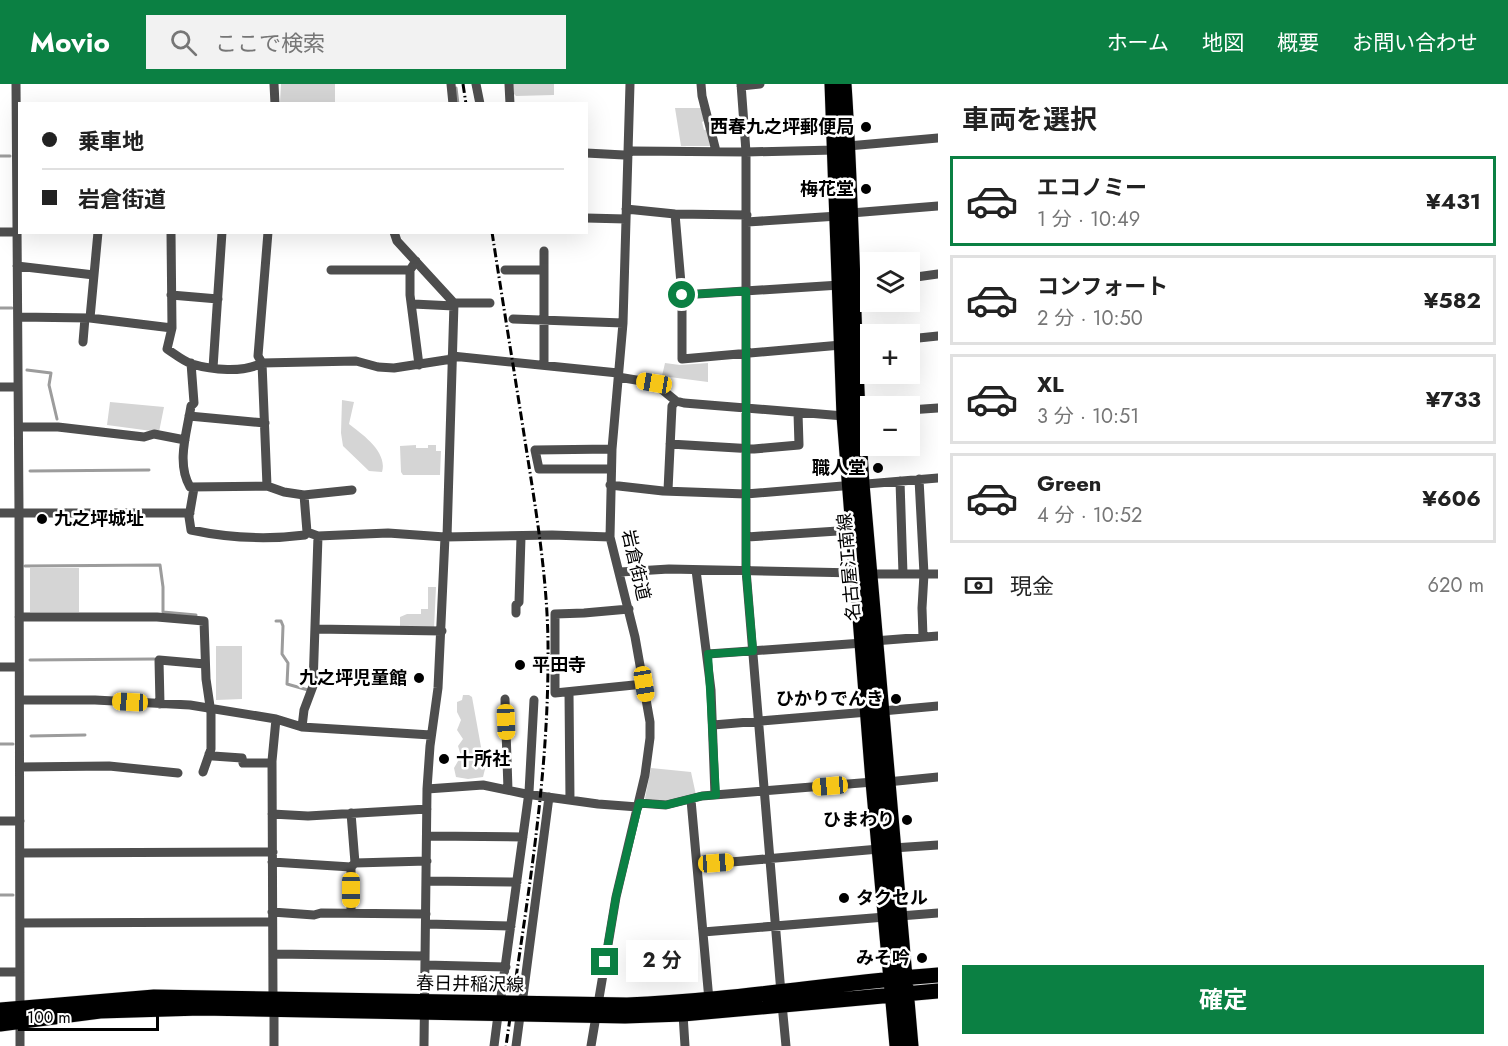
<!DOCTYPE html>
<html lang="ja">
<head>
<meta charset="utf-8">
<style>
	:root { --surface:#fff; --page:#f2f2f2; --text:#222; --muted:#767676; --line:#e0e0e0; --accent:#0b8043 }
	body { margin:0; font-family:Jost,"Noto Sans JP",sans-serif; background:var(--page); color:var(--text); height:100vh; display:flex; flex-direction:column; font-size:22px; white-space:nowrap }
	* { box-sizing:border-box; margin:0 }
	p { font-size:20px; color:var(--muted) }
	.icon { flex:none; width:33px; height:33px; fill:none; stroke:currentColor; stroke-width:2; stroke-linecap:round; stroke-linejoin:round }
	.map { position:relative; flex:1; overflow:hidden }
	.details { display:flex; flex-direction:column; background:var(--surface); width:570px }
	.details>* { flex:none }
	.guide { position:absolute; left:18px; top:18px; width:570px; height:132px; border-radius:0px; box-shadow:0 6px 24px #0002; display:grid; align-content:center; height:132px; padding:0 24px; background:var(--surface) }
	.controls { position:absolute; left:860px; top:168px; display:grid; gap:12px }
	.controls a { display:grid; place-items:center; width:60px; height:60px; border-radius:0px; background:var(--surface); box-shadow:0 6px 24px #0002; font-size:30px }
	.scale { position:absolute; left:18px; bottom:15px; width:141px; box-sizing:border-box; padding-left:6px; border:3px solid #000; border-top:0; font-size:16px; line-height:21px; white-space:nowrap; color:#000; -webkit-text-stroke:4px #fff; paint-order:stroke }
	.end { position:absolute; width:27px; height:27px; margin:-14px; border:8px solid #0b8043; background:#fff; box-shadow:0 0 0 3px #fff }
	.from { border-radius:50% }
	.bubble { position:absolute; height:42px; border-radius:0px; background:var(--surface); box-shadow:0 6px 24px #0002; font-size:20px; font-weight:700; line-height:42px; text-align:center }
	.car { position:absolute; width:18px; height:36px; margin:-18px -9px; border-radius:8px; box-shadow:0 0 4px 2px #0007; background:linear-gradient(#f5c518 24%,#345 0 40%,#f5c518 0 76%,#345 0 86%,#f5c518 0) }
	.guide b { display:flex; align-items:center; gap:21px; height:57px; font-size:22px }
	.guide b+b { border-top:2px solid var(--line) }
	.guide i { width:15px; height:15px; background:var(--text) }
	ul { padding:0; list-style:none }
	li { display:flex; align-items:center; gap:18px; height:90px; margin:0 12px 9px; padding:0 12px; border:3px solid var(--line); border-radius:0px }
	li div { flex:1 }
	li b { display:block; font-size:22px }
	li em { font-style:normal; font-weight:700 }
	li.current { border-color:var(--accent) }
	li>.icon { width:54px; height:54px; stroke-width:1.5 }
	h2 { padding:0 24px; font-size:27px; line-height:72px }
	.pay { display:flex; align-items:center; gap:15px; height:66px; padding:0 24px; font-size:22px }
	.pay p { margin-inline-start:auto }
	.cta { display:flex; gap:12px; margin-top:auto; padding:12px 24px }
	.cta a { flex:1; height:69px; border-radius:0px; background:var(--accent); color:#fff; font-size:24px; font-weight:700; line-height:69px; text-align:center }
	header { display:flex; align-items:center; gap:36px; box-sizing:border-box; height:84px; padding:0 30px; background:var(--accent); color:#fff }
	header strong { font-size:28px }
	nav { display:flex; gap:33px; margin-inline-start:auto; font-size:21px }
	.search { width:420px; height:54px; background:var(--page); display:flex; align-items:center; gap:15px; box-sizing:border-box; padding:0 21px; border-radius:0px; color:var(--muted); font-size:22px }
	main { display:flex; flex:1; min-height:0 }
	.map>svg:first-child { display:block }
	.green { fill:#d5d5d5 }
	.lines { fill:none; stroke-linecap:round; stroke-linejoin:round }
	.stream { stroke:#9c9c9c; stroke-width:3 }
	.primary-casing { stroke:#dbdbdb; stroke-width:16 }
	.minor { stroke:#4e4e4e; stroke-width:9 }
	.primary { stroke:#000; stroke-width:15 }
	.rail { stroke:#000; stroke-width:3; stroke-dasharray:9 3 1.5 3; stroke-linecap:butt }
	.route { stroke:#0b8043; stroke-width:8 }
	.poi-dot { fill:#000; stroke:#fff; stroke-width:2 }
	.labels { text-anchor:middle; stroke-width:5; stroke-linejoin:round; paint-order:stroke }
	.poi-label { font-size:18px; font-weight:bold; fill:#000; stroke:#fff; text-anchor:end }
	.street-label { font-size:18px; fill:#000; stroke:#fff }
</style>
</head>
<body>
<header>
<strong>Movio</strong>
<div class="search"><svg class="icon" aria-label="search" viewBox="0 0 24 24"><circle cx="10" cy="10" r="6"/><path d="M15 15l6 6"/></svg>ここで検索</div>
<nav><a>ホーム</a><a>地図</a><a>概要</a><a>お問い合わせ</a></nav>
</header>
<main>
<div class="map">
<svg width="938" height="962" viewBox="0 0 938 962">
	<rect width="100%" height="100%" fill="#fff"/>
	<path class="green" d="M281,0H335V19H280Z
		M513,0H554V11L516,12L514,10Z
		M675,24H701L704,37L702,38L704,46L707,45L710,62H681Z
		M665,279L680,281L708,279V298L662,292Z
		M342,316L354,318L349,340C362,350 388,368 382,388L369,387L343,362L341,349Z
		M110,318L164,323L159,348L107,341Z
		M416,361V364H428V361H436V367H441L440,391H403L401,388L400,362Z
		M30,484H79V528H30Z
		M428,503H436L434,544H400V533L407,530H421V525H428Z
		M216,562H242V615L216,616Z
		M463,611H469L472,613L485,685L483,693L468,695L456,693L454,684L461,672L458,662L463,655L457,646L461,636L457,628V618L462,616Z
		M651,684L691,688L696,711L666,718L646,716L645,714Z"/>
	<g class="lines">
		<path class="stream" d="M456,4L458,20
			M0,72H10
			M0,224H12
			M27,286L51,289L49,301L57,335
			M30,387L149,386
			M25,482L160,481L163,503V528L196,531
			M276,537H281L283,542L282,570L288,579L287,600L308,606
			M30,576L154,575
			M31,652L85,651
			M0,660H13
			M0,811H13"/>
		<defs>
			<path id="primary" d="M832,0L844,332L873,698L897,962
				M844,0C853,133 853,267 862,400L911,962
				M0,926L154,913L627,921C731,917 834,899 938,891
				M0,940L100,927L201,924L625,932L683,930L938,907"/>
		</defs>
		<use href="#primary" class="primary-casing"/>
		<path class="minor" d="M16,0L19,428L20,924
			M274,0L275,20
			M451,0L453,20
			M476,0L480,20
			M509,0L510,20
			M701,0L702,12L716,67
			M741,0L746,68V486L781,909
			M741,2L760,0
			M586,69L624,71L633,67L746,68L835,66L848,62L938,54
			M626,125L675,130L747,131
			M851,129L938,122
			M675,130L682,211V275L841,261
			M586,134L626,135
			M747,138L838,132
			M0,148H17
			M171,148L172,244L167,265C175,270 183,277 192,280C212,286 243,289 262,279L356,277L378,283L394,284L452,275
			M394,148L397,157L454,219L447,453
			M544,167V280
			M416,177L410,186V211L419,281
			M17,182L94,191
			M331,186H410
			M505,186H544
			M909,194L938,190
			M853,196L870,195
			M171,211L218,215
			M682,211L840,201
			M454,219H490
			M413,220L454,222
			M18,233L90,234L172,244
			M90,234L98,148
			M513,235L623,239
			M909,255L938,252
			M83,258L85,234
			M855,260L870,258
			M452,272L618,289
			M191,279L194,319L191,322C187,348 176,379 190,403L267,402L284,408L304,411L352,406
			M213,284L222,148
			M618,293L654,299L676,317L684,319L844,332
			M0,303H18
			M909,326L938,324
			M189,332L265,339
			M19,343H58L144,353L154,350L185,356
			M670,360L754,365L799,361L798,329
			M611,385H539L535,366L612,365
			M919,395L924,490L922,524L923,553
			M900,397L903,490
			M610,401L663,407L746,410L938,394
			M267,402L262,279L258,272L268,148
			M194,404L189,433L191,446C229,454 266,456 305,451L307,448
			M668,406L672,322L676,317
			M304,411L307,448L318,452L388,449L445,453L552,451L610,453
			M0,429H190
			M747,453L853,446
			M696,486L711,606L715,711
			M620,488L669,485L857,489
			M869,490H938
			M629,525L584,529L555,530V609L644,600
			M516,529V521L519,518L521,453
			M19,533H157L204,537L206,595L211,629V665L203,688
			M315,545L442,547
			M874,557L938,552
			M708,570L863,559
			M0,583H19
			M569,608L570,716
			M505,615L508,706
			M20,616H95L190,621L276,635L302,643L431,651
			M160,620L159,576L205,580
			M882,627L938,622
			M713,641L868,628
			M302,643L304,626L313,602L318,452
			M209,670L213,672L242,674L243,679H272
			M20,683L109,682L178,689
			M887,698L938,693
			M427,705L483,701L526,710L598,720L638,723
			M691,716L709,916
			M639,719L666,721L702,712L873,698
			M351,729L355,779
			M272,730L308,732L427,725
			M0,737H20
			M428,752L523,753
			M893,764L938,761
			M20,769L273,768
			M272,778L351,783L355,779L427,777
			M697,781L879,765
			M427,797L517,798
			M272,828L314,831L321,829L426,830
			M351,829V783
			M900,832L938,829
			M20,839L272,838
			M426,840L511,842
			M703,848L885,833
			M273,870L425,872
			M425,881L506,883
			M0,888H20
			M273,915L272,677L276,635
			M500,920L529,708L534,616
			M522,920L549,713
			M782,920L786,962
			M274,926V962
			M683,930L685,962
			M20,937V962
			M424,962L427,705L430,662L438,604L445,453
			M494,962L498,931
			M516,962L520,932
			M591,962L616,813L645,691L650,654V638L635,553L610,453L612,365L623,239L630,0"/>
		<use href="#primary" class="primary"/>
		<path class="rail" d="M463,0L466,20
			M492,148C503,220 515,292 526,363C537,433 549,504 548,575C548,705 524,834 506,962"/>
	</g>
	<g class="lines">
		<path class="route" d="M605,878L616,813L639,719L666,721L702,712L716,711L708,570L753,567L746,486V207L682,211"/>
	</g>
	<g class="poi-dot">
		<circle cx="866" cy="43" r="6"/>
		<circle cx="866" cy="105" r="6"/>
		<circle cx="878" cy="384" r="6"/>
		<circle cx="42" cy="435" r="6"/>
		<circle cx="520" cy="581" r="6"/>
		<circle cx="419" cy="594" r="6"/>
		<circle cx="896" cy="615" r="6"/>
		<circle cx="444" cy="675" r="6"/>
		<circle cx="907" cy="736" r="6"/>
		<circle cx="844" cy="814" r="6"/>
		<circle cx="922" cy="874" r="6"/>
	</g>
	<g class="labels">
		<g class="poi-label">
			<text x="854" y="49">西春九之坪郵便局</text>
			<text x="854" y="111">梅花堂</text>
			<text x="866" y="390">職人堂</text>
			<text x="54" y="441" text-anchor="start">九之坪城址</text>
			<text x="532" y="587" text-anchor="start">平田寺</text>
			<text x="407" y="600">九之坪児童館</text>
			<text x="884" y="621">ひかりでんき</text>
			<text x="456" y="681" text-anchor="start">十所社</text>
			<text x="895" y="742">ひまわり</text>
			<text x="856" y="820" text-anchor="start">タクセル</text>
			<text x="910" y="880">みそ吟</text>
		</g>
		<g class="street-label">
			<text transform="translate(636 481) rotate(77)" y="6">岩倉街道</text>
			<text transform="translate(849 483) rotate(-95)" y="6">名古屋江南線</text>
			<text transform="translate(470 900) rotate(1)" y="6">春日井稲沢線</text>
		</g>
	</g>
</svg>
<div class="controls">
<a><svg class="icon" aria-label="layers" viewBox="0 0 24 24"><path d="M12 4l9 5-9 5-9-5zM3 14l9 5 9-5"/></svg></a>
<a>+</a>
<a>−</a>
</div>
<div class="scale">100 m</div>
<i class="end from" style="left:682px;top:211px"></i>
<i class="end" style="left:605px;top:878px"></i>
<div class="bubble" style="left:626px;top:856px;width:72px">2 分</div>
<i class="car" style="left:654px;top:299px;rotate:279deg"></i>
<i class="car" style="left:644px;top:600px;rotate:171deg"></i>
<i class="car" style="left:130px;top:618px;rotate:273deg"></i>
<i class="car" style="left:506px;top:638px;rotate:178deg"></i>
<i class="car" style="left:830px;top:702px;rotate:265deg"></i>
<i class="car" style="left:716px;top:779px;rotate:86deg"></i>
<i class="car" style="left:351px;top:806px;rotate:180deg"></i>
<div class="guide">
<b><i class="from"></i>乗車地</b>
<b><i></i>岩倉街道</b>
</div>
</div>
<section class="details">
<h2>車両を選択</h2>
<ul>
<li class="current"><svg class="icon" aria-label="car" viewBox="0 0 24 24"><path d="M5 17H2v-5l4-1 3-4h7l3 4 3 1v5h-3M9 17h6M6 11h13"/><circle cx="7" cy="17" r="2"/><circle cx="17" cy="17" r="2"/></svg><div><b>エコノミー</b><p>1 分 · 10:49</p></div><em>¥431</em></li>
<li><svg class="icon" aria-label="car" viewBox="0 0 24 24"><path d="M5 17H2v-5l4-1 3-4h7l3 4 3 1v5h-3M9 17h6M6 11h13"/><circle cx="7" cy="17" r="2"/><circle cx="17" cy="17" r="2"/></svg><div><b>コンフォート</b><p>2 分 · 10:50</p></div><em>¥582</em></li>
<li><svg class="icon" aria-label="car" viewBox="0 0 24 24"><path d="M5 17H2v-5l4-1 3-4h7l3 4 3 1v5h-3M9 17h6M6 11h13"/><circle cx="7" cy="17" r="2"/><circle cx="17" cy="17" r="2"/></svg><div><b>XL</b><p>3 分 · 10:51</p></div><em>¥733</em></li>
<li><svg class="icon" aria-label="car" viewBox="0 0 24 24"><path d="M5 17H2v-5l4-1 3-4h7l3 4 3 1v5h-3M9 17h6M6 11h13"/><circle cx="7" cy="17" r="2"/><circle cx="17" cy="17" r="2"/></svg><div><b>Green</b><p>4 分 · 10:52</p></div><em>¥606</em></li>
</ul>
<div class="pay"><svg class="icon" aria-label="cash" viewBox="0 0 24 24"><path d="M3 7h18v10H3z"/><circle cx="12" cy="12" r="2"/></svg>現金<p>620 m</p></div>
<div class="cta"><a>確定</a></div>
</section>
</main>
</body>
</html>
